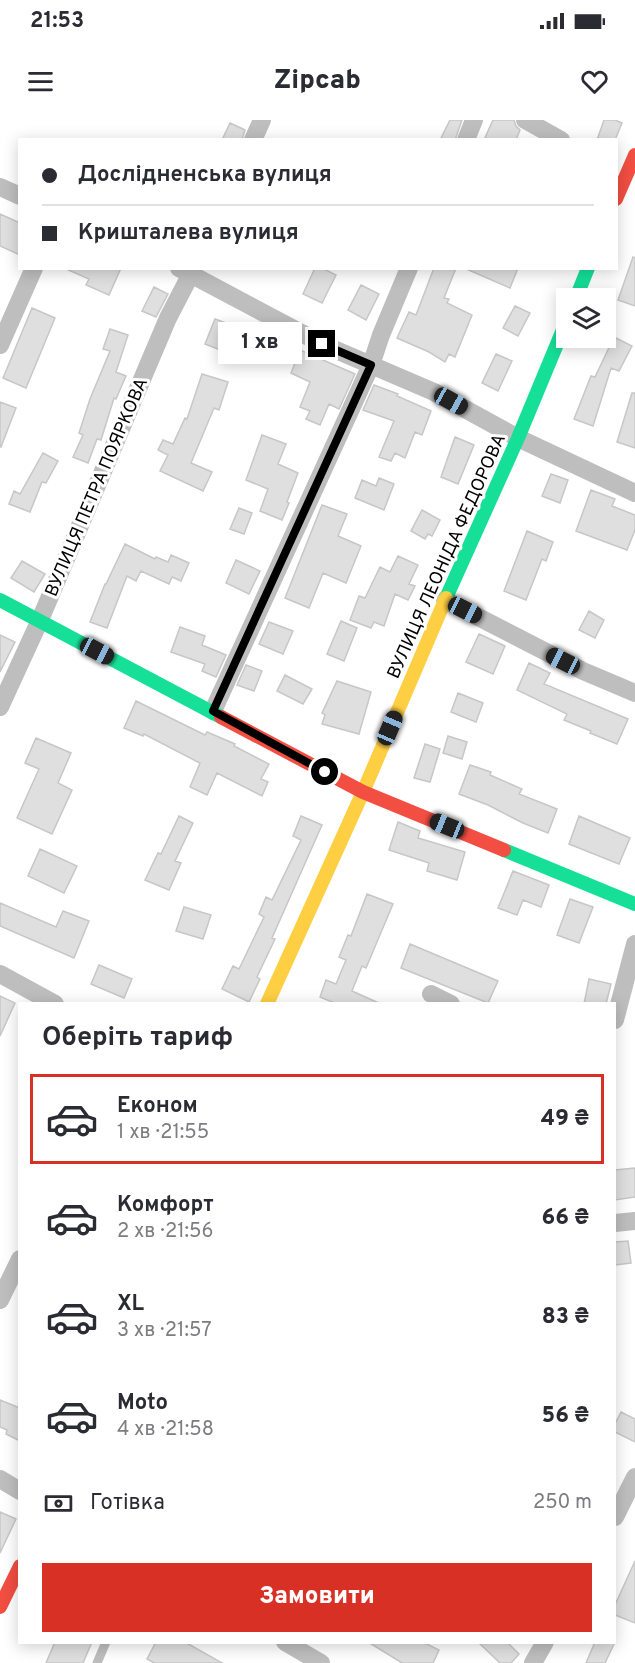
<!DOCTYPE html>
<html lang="uk">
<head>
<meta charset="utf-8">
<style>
	:root { --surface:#fff; --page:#f7f7f7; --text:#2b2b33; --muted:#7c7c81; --line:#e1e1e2; --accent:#d93025 }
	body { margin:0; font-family:Overpass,sans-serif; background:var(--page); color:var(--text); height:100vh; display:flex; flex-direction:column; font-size:22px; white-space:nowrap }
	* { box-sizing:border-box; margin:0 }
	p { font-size:20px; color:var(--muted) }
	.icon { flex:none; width:33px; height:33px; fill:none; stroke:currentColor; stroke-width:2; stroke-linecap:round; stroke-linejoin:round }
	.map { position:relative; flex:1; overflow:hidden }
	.panel { position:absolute; left:18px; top:882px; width:598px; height:642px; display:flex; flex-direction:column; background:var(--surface); border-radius:0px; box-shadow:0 3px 15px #0003 }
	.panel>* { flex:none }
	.top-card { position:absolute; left:18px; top:18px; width:600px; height:132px; border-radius:0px; box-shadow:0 3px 15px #0003; display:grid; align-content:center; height:132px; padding:0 24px; background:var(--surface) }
	.tools { position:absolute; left:556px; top:168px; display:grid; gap:12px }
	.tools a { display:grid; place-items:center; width:60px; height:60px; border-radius:0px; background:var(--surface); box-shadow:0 3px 15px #0003; font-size:30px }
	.end { position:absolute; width:27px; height:27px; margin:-14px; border:8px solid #000; background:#fff; box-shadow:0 0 0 3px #fff }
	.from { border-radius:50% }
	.bubble { position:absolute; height:42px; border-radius:0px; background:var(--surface); box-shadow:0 3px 15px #0003; font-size:20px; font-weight:800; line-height:42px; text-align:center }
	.car { position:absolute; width:18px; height:36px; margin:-18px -9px; border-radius:8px; box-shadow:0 0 4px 2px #0007; background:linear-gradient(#222 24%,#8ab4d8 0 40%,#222 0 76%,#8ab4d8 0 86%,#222 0) }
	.top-card b { display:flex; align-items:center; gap:21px; height:57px; font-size:22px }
	.top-card b+b { border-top:2px solid var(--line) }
	.top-card i { width:15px; height:15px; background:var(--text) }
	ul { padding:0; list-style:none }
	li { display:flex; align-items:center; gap:18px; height:90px; margin:0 12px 9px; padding:0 12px; border:3px solid transparent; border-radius:0px }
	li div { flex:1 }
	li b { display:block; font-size:22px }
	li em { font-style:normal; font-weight:800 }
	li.active { border-color:var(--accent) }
	li>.icon { width:54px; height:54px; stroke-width:1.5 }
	h2 { padding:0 24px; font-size:27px; line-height:72px }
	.pay { display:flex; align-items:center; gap:15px; height:66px; padding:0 24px; font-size:22px }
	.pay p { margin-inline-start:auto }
	.button { display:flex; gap:12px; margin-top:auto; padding:12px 24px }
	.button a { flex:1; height:69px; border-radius:0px; background:var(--accent); color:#fff; font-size:24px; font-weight:800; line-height:69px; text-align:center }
	.status { display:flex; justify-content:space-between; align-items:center; height:42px; padding:0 30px; background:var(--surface); direction:ltr }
	.status svg { height:16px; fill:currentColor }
	header { display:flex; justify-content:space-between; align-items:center; height:78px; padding:0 24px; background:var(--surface); font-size:27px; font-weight:800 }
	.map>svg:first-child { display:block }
	.building { fill:#dfdfdf; stroke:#c7c7c7; stroke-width:1.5 }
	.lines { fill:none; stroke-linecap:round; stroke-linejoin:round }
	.lane { stroke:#bebebe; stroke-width:9 }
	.street { stroke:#bebebe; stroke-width:18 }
	.fast { stroke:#16e098; stroke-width:14 }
	.slow { stroke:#ffcf43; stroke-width:14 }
	.jam { stroke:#f24e42; stroke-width:14 }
	.route { stroke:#000; stroke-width:8 }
	.labels { text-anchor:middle; stroke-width:6; stroke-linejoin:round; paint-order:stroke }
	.street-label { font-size:18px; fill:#000; stroke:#fff }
</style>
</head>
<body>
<div class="status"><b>21:53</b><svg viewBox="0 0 49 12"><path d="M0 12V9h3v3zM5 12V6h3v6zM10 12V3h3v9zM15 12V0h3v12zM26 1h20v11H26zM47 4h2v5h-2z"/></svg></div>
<header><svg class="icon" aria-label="menu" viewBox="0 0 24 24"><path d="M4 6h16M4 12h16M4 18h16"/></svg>Zipcab<svg class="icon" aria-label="heart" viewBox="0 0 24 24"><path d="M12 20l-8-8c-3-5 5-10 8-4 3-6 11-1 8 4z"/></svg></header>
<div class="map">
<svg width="635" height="1543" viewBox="0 0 635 1543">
	<rect width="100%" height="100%" fill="#fff"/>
	<path class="building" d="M450,0H462L455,20H440Z
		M493,0H514L516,6L520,10L516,20H484Z
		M604,0H615L622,3L615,20H597Z
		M230,3L245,10L242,20H222Z
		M0,94L20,103V135L0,126Z
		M633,137L635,138V186L618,180Z
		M64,148H121L109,175L86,165L89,159Z
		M315,148H322L336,155L322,183L303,174Z
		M434,148H456L444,178L449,179L447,183L472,195L455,237L449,234L445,242L429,232L397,218L409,192L416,195Z
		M464,148H518L510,168Z
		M361,165L379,174L366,200L348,190Z
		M154,167L168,174L156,197L142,191Z
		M515,186L530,193L518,216L503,208Z
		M32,188L55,198L26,268L3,258Z
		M215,199L245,210L236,236L205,224Z
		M110,209L128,215L116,252L126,256L116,279L114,278L101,320L97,319L88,343L73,337L83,315L79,313L90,279L110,231L103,229Z
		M614,217L632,226L619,251L611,248L593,306L574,299L591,256L595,257Z
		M300,230L355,254L339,289L329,284L320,305L306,299L310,291L300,287L310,262L291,253Z
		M496,234L512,241L498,271L482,263Z
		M202,254L228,262L219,290L214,288L191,343L212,352L203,371L160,351L168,335L158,330L163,320L173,324L185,298L187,299Z
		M374,265L398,274L397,276L431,291L422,315L415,312L405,338L395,333L391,341L379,337L394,301L363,290Z
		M632,273H635V328L617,322Z
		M0,282L16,288L1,327H0Z
		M262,315L286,324L278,344L298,353L287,382L289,383L282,400L260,391L268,369L246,360Z
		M455,317L474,325L458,364L441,357Z
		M43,333L58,341L46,363L42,362L30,392L9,384L14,371L20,374Z
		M551,354L568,360L560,383L542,376Z
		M379,358L394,364L384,390L355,378L362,360L376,366Z
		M591,370L615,379L612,386L635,395V410L627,430L576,411Z
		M322,385L347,394L338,416L361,426L346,463L323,453L309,488L285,478Z
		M239,388L252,393L244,414L230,409Z
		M422,390L440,400L432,416L428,414L425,419L411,411Z
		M527,411L553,422L546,441L542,439L526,480L504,471Z
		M125,424L155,439L156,437L168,442L171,435L189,443L181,461L172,457L169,464L141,451L136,461L127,456L107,508L90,502L105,464H106Z
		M398,436L418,445L409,464L415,466L408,480L395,474L384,506L374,502L371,508L350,500L359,476L365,478L380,447L390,452Z
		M236,440L260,451L249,474L226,463Z
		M22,441L45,454L34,472L11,458Z
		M589,491L604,500L595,518L579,510Z
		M341,501L357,508L344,541L327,534Z
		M269,502L293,511L283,534L259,524Z
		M180,507L205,516L202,525L226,535L216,557L202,551L205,544L171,532Z
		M479,514L505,526L493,554L466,542Z
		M0,515L15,522L0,552Z
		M529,543L550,553L544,564L628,599L617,624L590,613L591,611L564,600L567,594L517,570Z
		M246,545L262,551L254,571L237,565Z
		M285,555L312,569L303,584L277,571Z
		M337,561L371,572L359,614L322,604L325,595L322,593Z
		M458,573L483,583L476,602L451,592Z
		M136,581L205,615L207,612L235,624L234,626L269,644L261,659L268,662L262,676L217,653L207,675L190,667L200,643L144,614L143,616L124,608Z
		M448,616L467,622L462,639L443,633Z
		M36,618L71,633L58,663L72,670L52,714L17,698L39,649L25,643Z
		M425,624L440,629L430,662L414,658Z
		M470,645L491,652L490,655L522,669L519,674L557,689L548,713L523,703L488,685L459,674Z
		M179,696L193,703L175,741L181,743L169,770L145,760L158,733L161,734Z
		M301,696L322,705L272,818L275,819L257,857L260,859L249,882L222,869L233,846L239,849L264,797L259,794L266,777L272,780L301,720L293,716Z
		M579,696L630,718L619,744L569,724Z
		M398,702L420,711L418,718L465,732L457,760L427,751L429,743L389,730Z
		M40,729L77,746L64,773L28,756Z
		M513,751L549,765L541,787L523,780L517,795L498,788Z
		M367,774L393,784L366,848L362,846L352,871L381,884H337L320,877L326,860L336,864L346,840L339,837L348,815L351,816Z
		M570,779L593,787L579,823L557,815Z
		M0,783L56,807L63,791L89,801L74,838L0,806Z
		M184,787L211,795L203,819L176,811Z
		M410,824L498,861L488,883L401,848Z
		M99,845L132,859L124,878L91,864Z
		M589,859L611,864L606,884H584Z
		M0,876L15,883L0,916Z
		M635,1048V1077L615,1080V1050Z
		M628,1121L631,1143L615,1145V1122Z
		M0,1280L20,1288V1321L6,1314L7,1310L0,1307Z
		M621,1292L635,1299V1322L615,1312V1304Z
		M0,1392L16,1399L0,1433Z
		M635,1441V1503L615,1495V1485Z
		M55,1522H92L83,1543H46Z
		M156,1522H185L222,1543H154L147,1539Z
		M368,1522H423L439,1530L433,1543H402Z
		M478,1522H507L519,1534L511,1543H500Z
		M595,1522H615L605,1543H586Z"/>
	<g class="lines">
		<path class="lane" d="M97,1543L106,1522"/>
		<path class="street" d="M525,0L561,20
			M253,20L262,0
			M466,20L474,0
			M0,67L20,76
			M179,148L322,224L434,272L518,318L635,373
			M0,225L34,148
			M445,480L583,551L635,573
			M0,587L40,500L168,198L194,148
			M213,591L371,245L381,215L409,148
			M0,854L55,884
			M431,874L451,884
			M615,900L635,824
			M615,1103L635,1101
			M0,1180L20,1139
			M0,1359L20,1371
			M615,1397L635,1357
			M285,1522L321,1543
			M533,1543L545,1522"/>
		<path class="fast" d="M576,178L588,148
			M446,478L518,318L567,200
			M0,480L221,597
			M504,730L635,784"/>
		<path class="slow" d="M267,884L363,672L446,478"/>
		<path class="jam" d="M616,79L635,35
			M221,597L363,672L504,730
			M0,1487L20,1446"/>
	</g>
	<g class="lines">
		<path class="route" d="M322,224L371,245L213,591L325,652"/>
	</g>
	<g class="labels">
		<g class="street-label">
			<text transform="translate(96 367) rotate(-67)" y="6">ВУЛИЦЯ ПЕТРА ПОЯРКОВА</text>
			<text transform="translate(446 436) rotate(-66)" y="6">ВУЛИЦЯ ЛЕОНІДА ФЕДОРОВА</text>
		</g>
	</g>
</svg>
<div class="tools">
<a><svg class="icon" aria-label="layers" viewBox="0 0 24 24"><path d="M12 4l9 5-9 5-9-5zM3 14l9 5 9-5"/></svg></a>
</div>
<i class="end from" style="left:325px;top:652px"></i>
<i class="end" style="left:322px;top:224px"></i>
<div class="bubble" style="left:218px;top:202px;width:84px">1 хв</div>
<i class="car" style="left:451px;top:281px;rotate:119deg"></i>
<i class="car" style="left:465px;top:490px;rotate:117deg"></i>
<i class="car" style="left:97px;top:531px;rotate:118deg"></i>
<i class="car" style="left:563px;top:541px;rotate:297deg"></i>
<i class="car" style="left:390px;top:608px;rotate:23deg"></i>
<i class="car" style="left:447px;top:706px;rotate:292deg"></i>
<div class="top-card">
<b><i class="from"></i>Дослідненська вулиця</b>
<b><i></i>Кришталева вулиця</b>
</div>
<section class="panel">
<h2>Оберіть тариф</h2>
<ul>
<li class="active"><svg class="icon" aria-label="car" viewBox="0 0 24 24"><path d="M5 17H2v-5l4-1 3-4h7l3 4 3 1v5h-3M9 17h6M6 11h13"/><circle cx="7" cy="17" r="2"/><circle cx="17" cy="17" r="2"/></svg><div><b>Економ</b><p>1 хв · 21:55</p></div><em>49 ₴</em></li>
<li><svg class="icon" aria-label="car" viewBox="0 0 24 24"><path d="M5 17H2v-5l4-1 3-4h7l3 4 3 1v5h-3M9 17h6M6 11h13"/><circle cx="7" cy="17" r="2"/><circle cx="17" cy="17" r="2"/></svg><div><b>Комфорт</b><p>2 хв · 21:56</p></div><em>66 ₴</em></li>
<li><svg class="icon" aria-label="car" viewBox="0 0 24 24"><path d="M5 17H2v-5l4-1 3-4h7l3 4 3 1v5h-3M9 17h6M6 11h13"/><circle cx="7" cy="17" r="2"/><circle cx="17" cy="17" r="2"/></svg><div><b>XL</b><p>3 хв · 21:57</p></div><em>83 ₴</em></li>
<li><svg class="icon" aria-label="car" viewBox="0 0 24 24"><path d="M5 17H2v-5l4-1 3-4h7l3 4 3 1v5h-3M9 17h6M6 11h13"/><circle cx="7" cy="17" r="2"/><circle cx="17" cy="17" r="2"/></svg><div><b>Moto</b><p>4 хв · 21:58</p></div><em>56 ₴</em></li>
</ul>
<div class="pay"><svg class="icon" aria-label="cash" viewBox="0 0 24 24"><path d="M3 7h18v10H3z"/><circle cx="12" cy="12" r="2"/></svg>Готівка<p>250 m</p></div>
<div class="button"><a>Замовити</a></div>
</section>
</div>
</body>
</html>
